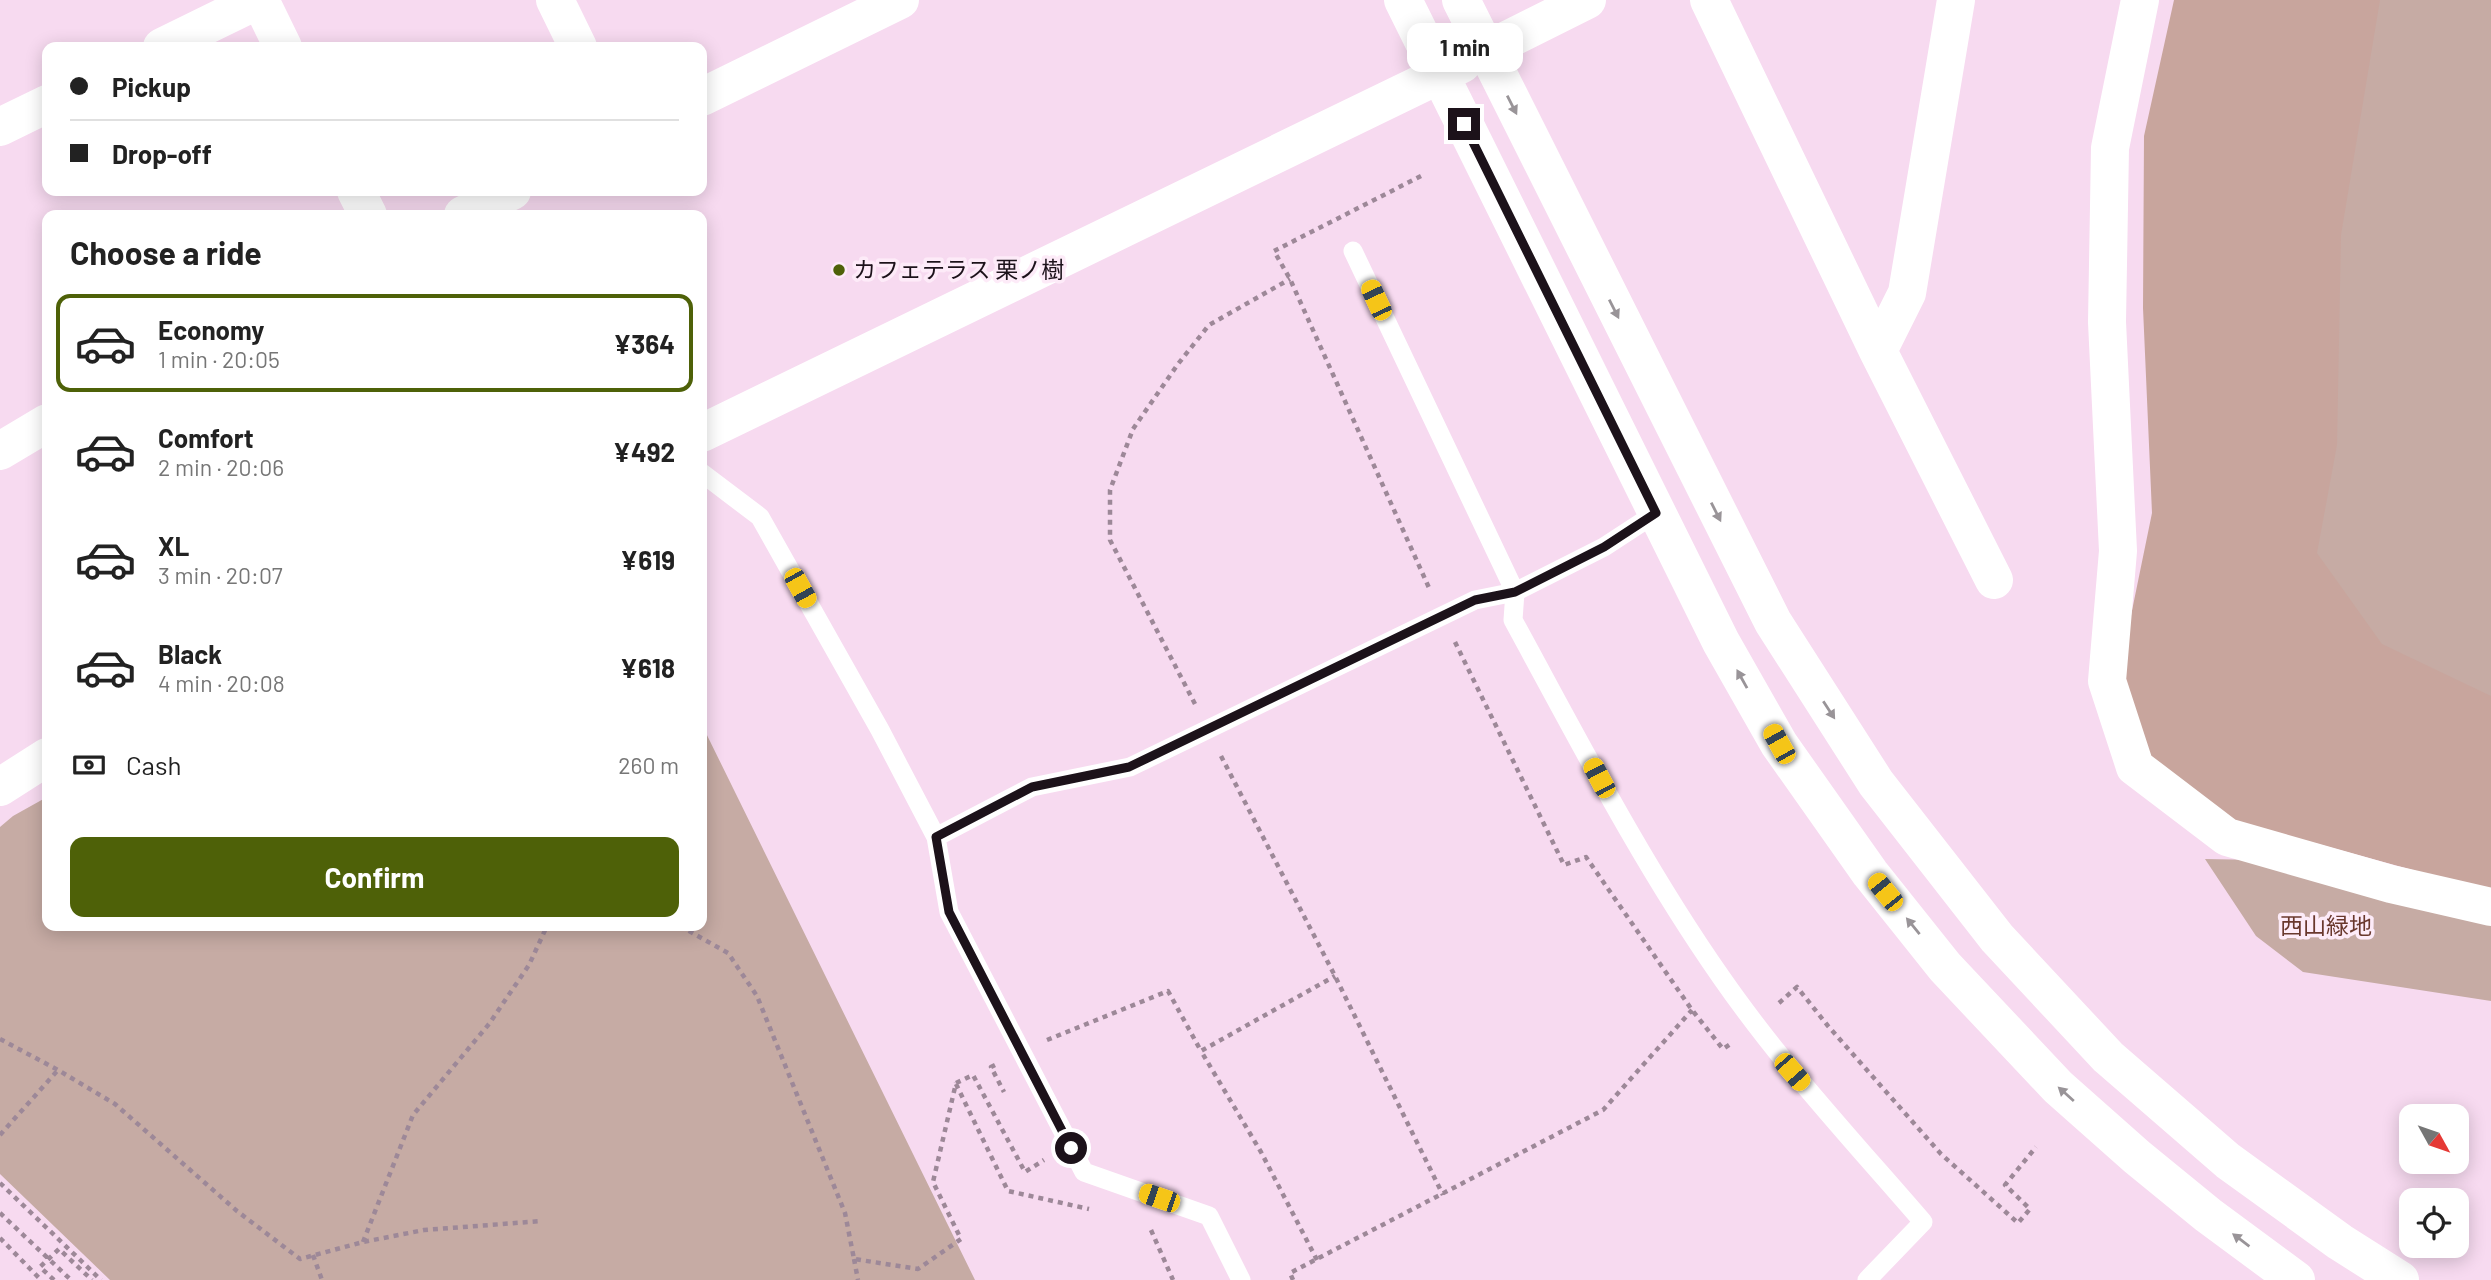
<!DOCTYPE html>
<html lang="en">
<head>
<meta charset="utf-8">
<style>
	:root { --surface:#fff; --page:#f2f2f2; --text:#222; --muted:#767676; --line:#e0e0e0; --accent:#4e6108 }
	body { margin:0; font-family:Barlow,"Noto Sans JP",sans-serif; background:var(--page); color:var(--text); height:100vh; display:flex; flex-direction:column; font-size:26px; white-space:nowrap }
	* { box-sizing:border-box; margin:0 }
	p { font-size:23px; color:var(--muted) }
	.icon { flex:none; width:38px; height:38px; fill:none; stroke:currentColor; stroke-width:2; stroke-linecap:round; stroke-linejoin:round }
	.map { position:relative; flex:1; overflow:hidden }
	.details { position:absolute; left:42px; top:210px; width:665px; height:721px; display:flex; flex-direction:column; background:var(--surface); border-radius:14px; box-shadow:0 4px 18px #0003 }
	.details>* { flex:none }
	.guide { position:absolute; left:42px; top:42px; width:665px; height:154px; border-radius:14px; box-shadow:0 4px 18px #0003; display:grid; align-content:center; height:154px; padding:0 28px; background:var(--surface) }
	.needle { width:46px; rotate:130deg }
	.fabs { position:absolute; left:2399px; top:1104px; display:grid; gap:14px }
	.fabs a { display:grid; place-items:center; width:70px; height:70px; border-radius:14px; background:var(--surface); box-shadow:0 4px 18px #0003; font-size:35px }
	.end { position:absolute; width:32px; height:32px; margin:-16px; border:9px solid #1c121a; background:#fff; box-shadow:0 0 0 4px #fff }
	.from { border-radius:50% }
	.bubble { position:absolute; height:49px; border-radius:14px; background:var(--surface); box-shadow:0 4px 18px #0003; font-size:23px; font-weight:700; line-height:49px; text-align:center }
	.car { position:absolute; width:21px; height:42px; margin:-21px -10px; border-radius:9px; box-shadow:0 0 5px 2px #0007; background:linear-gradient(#f5c518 24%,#345 0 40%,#f5c518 0 76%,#345 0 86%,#f5c518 0) }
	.guide b { display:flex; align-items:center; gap:24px; height:66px; font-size:26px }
	.guide b+b { border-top:2px solid var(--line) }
	.guide i { width:18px; height:18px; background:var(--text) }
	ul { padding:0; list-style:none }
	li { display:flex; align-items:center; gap:21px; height:98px; margin:0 14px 10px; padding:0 14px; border:4px solid transparent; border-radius:14px }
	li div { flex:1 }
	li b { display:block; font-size:26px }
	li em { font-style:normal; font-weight:700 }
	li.current { border-color:var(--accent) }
	li>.icon { width:63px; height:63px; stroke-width:1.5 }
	h2 { padding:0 28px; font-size:32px; line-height:84px }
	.pay { display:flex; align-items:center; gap:18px; height:77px; padding:0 28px; font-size:26px }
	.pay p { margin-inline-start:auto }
	.primary-button { display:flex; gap:14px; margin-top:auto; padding:14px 28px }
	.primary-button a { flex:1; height:80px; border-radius:14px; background:var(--accent); color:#fff; font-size:28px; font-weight:700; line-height:80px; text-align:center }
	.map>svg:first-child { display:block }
	.green { fill:#c6aba4 }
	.forest { fill:#c8a59d }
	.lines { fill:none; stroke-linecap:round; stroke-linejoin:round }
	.path { stroke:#9d8898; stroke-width:4.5; stroke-dasharray:5 5; stroke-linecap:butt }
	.lane { stroke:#fff; stroke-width:19 }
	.street { stroke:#fff; stroke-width:38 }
	.secondary { stroke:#fff; stroke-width:38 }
	.oneway { fill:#999498 }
	.route { stroke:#1c121a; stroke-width:9 }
	.poi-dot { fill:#4e6108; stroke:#fdebf8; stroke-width:2.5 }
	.labels { text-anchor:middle; stroke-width:7; stroke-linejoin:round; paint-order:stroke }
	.poi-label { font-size:23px; fill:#1c121a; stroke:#fdebf8; text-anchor:start }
	.park-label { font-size:23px; fill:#69382d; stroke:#fdebf8 }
</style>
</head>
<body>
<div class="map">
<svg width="2491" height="1280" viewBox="0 0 2491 1280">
	<rect width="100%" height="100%" fill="#f7daf0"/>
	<path class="green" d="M2325,0H2491V788L2251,733Z
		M702,725L975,1280H110L0,1174V827L13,816L47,797V926H702Z
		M2205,859L2260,860L2491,913V1001L2303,972L2256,936Z"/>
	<path class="forest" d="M2174,0H2380L2341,235L2337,445L2317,553L2382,644L2491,696V889L2460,883L2234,821L2151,759L2120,669L2152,513L2143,308L2144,136Z"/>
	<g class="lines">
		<path class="path" d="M1421,176L1274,251L1290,279L1430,590
			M1455,642L1564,865L1586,857L1692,1010L1723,1049L1732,1043
			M1195,704L1110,540V490L1133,429L1178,364L1209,325L1290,279
			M1221,756L1335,976L1443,1195
			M680,926L728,953L757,996L845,1213L854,1259L918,1269L961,1239L933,1182L956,1083
			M1779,1003L1797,987L1828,1026L1941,1154L2018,1223L2030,1209L2005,1185L2036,1147
			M0,1039L58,1070L115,1104L237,1211L300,1259L363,1242L424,1230L542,1221
			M1047,1040L1168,991L1201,1051
			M995,1065L991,1067L1004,1092
			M956,1083L973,1075L1025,1172L1044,1160
			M956,1084L1008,1191L1089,1209
			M0,1135L58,1070
			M0,1183L101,1280
			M0,1213L71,1280
			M1151,1230L1173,1280
			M0,1238L41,1280
			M363,1242L413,1115L489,1024L529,965L547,926
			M313,1255L322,1280
			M854,1259L858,1280
			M1317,1260L1261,1152L1201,1051L1335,976
			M54,1280L40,1267L59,1249L92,1280
			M1293,1280L1290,1273L1603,1110L1692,1010"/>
		<path class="lane" d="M1353,251L1515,592L1513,620C1579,741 1642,864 1721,977C1782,1065 1854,1142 1923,1222L1867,1280
			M702,473L760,517L880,730L936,837L1032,787L1130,767L1475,600L1515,592L1604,547L1656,513
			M936,837L949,912L1084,1172L1209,1216L1241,1280"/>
		<path class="street" d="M260,0L283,47
			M555,0L578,47
			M1709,0L1878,351L1994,580
			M2140,0L2110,148L2107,322L2118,551L2107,681L2135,767L2227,837L2391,884L2491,907
			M162,47L258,0
			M1485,51L1587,0
			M702,97L900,0
			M0,127L47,104
			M356,191L368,215
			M463,215L512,191
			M1878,351L1907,293L1956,0
			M0,451L47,423"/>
		<path class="secondary" d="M1403,0L1721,642L1779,744L1870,873L1945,967L2058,1087L2137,1157L2208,1215L2296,1280
			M1461,0L1773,622L1876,783L1997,938L2108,1057L2228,1161L2340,1242L2400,1280
			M702,433L1462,64
			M0,787L47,757"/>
	</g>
	<defs><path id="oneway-solid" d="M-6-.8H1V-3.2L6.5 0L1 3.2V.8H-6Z" transform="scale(1.75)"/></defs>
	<g class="oneway">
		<use href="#oneway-solid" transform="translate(1512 105) rotate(63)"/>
		<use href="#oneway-solid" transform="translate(1614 309) rotate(63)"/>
		<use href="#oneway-solid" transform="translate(1716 512) rotate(63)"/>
		<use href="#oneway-solid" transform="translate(1742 679) rotate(-119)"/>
		<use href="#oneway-solid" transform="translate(1829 710) rotate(57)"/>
		<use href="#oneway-solid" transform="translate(1913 926) rotate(-129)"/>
		<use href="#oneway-solid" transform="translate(2066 1094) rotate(-138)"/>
		<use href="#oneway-solid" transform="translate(2241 1240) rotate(-143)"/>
	</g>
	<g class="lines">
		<path class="route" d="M1071,1148L949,912L936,837L1032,787L1129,767L1475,600L1515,592L1604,547L1656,513L1464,124"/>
	</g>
	<circle class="poi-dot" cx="839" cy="270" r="7"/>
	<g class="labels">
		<g class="poi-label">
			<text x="853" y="278">カフェテラス 栗ノ樹</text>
		</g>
		<g class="park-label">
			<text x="2326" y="934">西山緑地</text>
		</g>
	</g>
</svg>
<div class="fabs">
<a><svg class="needle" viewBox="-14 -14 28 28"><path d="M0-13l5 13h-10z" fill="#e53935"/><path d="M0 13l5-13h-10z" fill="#767676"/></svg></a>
<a><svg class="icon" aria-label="locate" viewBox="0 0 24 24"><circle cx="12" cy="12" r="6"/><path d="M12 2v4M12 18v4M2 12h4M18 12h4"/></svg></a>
</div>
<i class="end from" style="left:1071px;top:1148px"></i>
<i class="end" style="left:1464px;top:124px"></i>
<div class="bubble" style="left:1407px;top:23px;width:116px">1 min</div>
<i class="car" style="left:1376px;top:300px;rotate:335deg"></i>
<i class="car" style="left:800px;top:588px;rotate:151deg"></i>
<i class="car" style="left:1779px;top:744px;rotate:331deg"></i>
<i class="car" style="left:1599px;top:778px;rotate:332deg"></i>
<i class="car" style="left:1885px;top:892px;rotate:321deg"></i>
<i class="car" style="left:1792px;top:1072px;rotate:139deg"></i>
<i class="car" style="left:1159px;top:1198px;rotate:289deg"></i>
<div class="guide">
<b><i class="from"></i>Pickup</b>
<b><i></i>Drop-off</b>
</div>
<section class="details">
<h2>Choose a ride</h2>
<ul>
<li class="current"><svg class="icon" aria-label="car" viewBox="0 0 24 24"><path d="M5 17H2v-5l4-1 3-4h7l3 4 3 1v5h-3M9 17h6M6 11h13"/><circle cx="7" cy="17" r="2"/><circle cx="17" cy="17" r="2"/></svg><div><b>Economy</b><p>1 min · 20:05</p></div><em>¥364</em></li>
<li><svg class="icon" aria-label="car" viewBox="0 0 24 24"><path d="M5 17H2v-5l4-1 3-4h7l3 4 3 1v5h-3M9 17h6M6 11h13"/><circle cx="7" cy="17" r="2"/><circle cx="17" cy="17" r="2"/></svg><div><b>Comfort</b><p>2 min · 20:06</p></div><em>¥492</em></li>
<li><svg class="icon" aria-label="car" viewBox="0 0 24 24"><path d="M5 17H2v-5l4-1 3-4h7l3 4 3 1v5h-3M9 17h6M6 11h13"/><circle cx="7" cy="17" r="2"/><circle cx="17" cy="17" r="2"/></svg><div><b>XL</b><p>3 min · 20:07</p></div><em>¥619</em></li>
<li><svg class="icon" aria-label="car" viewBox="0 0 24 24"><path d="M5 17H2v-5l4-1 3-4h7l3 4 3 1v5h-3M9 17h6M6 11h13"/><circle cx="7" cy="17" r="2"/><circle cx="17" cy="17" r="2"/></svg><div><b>Black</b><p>4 min · 20:08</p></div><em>¥618</em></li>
</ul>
<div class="pay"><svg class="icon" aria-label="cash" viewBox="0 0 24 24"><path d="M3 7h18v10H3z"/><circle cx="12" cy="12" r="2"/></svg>Cash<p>260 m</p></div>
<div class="primary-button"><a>Confirm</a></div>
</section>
</div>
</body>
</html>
